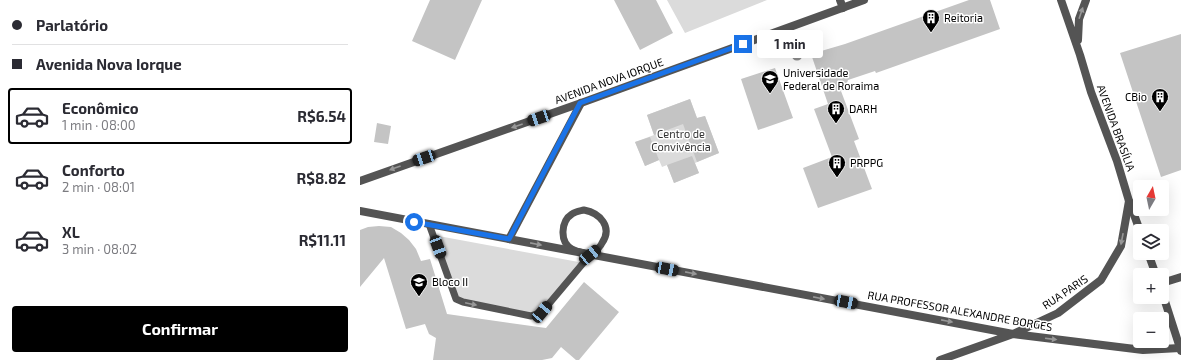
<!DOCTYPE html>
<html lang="pt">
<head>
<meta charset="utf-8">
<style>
	:root { --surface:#fff; --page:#f2f2f3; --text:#2b2b33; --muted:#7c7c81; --line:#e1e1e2; --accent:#000 }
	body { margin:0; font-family:"Exo 2",sans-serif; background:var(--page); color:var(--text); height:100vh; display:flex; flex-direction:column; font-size:15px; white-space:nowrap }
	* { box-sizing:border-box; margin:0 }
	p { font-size:13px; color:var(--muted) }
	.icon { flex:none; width:22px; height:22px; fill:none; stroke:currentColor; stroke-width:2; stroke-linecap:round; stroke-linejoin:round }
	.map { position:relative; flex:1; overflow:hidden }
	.side { display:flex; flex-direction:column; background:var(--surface); width:360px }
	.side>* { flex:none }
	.banner { display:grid; align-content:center; height:88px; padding:0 12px; background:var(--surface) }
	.needle { width:26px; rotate:9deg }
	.fabs { position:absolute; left:773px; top:180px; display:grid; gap:8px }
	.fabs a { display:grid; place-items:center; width:36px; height:36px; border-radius:4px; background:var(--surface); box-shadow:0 4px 16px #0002; font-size:20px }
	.end { position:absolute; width:18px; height:18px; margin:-9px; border:5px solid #1a73e8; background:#fff; box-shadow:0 0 0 2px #fff }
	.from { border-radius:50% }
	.bubble { position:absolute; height:28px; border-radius:4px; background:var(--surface); box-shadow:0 4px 16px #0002; font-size:13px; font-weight:700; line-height:28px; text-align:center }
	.car { position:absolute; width:12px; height:24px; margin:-12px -6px; border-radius:5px; box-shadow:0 0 3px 1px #0007; background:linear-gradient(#222 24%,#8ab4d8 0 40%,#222 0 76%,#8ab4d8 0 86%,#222 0) }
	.banner b { display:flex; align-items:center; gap:14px; height:38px; font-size:15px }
	.banner b+b { border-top:1px solid var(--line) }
	.banner i { width:10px; height:10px; background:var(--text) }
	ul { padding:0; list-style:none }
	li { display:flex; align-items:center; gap:12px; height:56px; margin:0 8px 6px; padding:0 4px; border:2px solid transparent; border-radius:4px }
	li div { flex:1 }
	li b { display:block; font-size:15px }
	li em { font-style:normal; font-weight:700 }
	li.current { border-color:var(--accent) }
	li>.icon { width:36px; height:36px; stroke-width:1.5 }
	.action { display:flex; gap:8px; margin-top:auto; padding:8px 12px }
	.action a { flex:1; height:46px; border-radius:4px; background:var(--accent); color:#fff; font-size:16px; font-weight:700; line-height:46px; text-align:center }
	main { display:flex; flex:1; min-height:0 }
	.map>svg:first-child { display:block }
	.green { fill:#dbdbdb }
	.building { fill:#c4c4c4 }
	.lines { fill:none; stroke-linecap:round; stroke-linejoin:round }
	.service { stroke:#545454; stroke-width:7 }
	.minor { stroke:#545454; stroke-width:8 }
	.tertiary { stroke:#545454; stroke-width:8 }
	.tree { fill:#8e8e8e }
	.oneway { fill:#989898 }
	.route { stroke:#1a73e8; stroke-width:5 }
	.labels { text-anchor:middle; stroke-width:3; stroke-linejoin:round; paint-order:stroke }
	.poi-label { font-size:11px; fill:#000; stroke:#fff; text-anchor:start }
	.street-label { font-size:11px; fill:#000; stroke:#fff }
	.park-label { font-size:11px; fill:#323232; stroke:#fff }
</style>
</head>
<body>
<main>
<section class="side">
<div class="banner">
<b><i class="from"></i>Parlatório</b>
<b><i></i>Avenida Nova Iorque</b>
</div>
<ul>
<li class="current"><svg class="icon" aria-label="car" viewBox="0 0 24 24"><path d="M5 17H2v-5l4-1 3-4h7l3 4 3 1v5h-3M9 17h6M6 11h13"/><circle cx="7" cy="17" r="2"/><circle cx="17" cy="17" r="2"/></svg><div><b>Econômico</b><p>1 min · 08:00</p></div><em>R$6.54</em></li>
<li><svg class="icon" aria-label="car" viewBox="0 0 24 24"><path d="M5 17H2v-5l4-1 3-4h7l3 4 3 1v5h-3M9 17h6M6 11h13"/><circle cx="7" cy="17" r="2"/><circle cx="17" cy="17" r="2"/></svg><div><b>Conforto</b><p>2 min · 08:01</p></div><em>R$8.82</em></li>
<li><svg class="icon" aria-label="car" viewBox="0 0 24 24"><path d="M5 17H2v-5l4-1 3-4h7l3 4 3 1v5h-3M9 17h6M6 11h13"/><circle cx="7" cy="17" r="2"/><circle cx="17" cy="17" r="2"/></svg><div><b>XL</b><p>3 min · 08:02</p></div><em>R$11.11</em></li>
</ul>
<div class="action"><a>Confirmar</a></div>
</section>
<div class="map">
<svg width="821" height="360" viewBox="0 0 821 360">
	<rect width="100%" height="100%" fill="#fff"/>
	<path class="green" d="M307,0H407L325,33Z
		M330,99L337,118L345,116L359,153L335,163L339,173L314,183L307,165L302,167L299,160L285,166L275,142L294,135L287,115Z
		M73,235L224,263L182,312L171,316L96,299Z"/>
	<path class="building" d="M70,0H122L95,60L52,41Z
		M254,0H296L313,33L280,50Z
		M609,0H630L640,29L516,73L515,71L488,80L486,86L481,91L499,139L494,141L512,189L458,208L443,168L472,157L454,109L468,104L451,54L485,44Z
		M821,34V170L801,177L760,53Z
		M415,68L433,118L398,130L381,79Z
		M330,99L337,118L345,116L359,153L337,162L323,124L294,135L287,115Z
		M17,123L31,126L28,144L14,142Z
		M290,137L299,160L285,166L275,142Z
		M332,156L339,173L314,183L307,165Z
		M19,226L31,227L41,233L49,240L56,249L61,261L70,259L87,314L186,328L224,282L259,312L219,360H216L201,347L192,358L182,360H73L76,338L69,334L65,324L46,329L24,258L0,287V230L8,227Z"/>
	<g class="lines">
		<path class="service" d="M224,210C240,213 253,227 242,243C240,248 235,251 230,255C225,253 217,252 212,249C199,242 201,221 212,214C216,211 220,211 224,210Z
			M69,224L96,299L103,302L171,316L182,312L230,255"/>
		<path class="minor" d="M480,0L483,8
			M769,201L780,231
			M149,239L221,103
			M788,253L796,275
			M802,283L821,277
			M802,292L821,351"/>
		<path class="tertiary" d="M718,40L719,19L726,0
			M0,181L221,103L504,0
			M0,211L653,334L783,350L820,348
			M580,360L653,334L698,313L741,280L761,246L769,201L757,161L731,92L720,55L701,0"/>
	</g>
	<circle class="tree" cx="437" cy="55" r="5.5"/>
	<defs><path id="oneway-solid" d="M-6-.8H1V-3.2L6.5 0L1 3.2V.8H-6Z"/></defs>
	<g class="oneway">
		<use href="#oneway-solid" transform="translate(721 13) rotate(-71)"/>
		<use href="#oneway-solid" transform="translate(157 126) rotate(161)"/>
		<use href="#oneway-solid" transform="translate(35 168) rotate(160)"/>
		<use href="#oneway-solid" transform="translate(762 239) rotate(101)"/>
		<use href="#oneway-solid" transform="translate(176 244) rotate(11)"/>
		<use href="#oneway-solid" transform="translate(331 273) rotate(11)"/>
		<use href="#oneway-solid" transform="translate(459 298) rotate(11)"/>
		<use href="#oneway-solid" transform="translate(111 304) rotate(12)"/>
		<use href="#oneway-solid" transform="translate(587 321) rotate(11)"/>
		<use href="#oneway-solid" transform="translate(691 339) rotate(7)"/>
	</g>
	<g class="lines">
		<path class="route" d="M54,222L149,239L220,103L383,44"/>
	</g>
	<defs>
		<symbol id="building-pin" viewBox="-11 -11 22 30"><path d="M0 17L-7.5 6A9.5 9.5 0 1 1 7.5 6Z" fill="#000" stroke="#fff"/><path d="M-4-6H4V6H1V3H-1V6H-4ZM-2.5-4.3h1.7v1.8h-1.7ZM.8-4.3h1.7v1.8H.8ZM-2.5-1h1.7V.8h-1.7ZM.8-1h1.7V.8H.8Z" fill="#fff"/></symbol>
		<symbol id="university-pin" viewBox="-11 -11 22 30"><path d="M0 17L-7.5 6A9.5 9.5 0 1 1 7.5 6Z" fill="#000" stroke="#fff"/><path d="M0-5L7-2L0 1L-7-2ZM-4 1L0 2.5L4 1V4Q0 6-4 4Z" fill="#fff"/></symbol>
	</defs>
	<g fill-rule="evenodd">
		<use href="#building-pin" x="561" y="8" width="20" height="27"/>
		<use href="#university-pin" x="400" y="69" width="20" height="27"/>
		<use href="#building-pin" x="790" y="87" width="20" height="27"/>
		<use href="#building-pin" x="466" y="99" width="20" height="27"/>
		<use href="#building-pin" x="467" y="153" width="20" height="27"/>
		<use href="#university-pin" x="49" y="272" width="20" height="27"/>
	</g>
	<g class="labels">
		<g class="poi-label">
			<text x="584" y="22">Reitoria</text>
			<text x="423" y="77">Universidade<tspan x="423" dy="13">Federal de Roraima</tspan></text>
			<text x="787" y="101" text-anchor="end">CBio</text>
			<text x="489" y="113">DARH</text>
			<text x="490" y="167">PRPPG</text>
			<text x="72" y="286">Bloco II</text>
		</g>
		<g class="street-label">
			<text transform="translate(249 81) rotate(-20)" y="4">AVENIDA NOVA IORQUE</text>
			<text transform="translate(756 128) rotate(70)" y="4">AVENIDA BRASÍLIA</text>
			<text transform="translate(705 292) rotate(-34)" y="4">RUA PARIS</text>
			<text transform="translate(600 311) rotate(10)" y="4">RUA PROFESSOR ALEXANDRE BORGES</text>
		</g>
		<g class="park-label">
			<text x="321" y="138">Centro de<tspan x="321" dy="13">Convivência</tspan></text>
		</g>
	</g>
</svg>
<div class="fabs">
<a><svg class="needle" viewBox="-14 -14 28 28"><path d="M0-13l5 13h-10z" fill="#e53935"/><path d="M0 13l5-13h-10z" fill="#7c7c81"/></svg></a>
<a><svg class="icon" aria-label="layers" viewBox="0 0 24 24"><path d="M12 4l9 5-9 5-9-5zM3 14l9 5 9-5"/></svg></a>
<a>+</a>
<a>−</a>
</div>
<i class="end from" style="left:54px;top:222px"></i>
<i class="end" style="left:383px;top:44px"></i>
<div class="bubble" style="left:397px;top:30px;width:66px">1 min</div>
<i class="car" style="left:179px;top:118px;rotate:251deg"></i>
<i class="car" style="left:64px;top:158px;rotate:251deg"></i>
<i class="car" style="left:78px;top:247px;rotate:160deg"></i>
<i class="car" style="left:230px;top:255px;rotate:51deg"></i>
<i class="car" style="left:307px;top:269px;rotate:101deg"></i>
<i class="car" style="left:486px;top:302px;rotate:101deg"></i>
<i class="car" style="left:182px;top:312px;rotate:40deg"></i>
</div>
</main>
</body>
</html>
